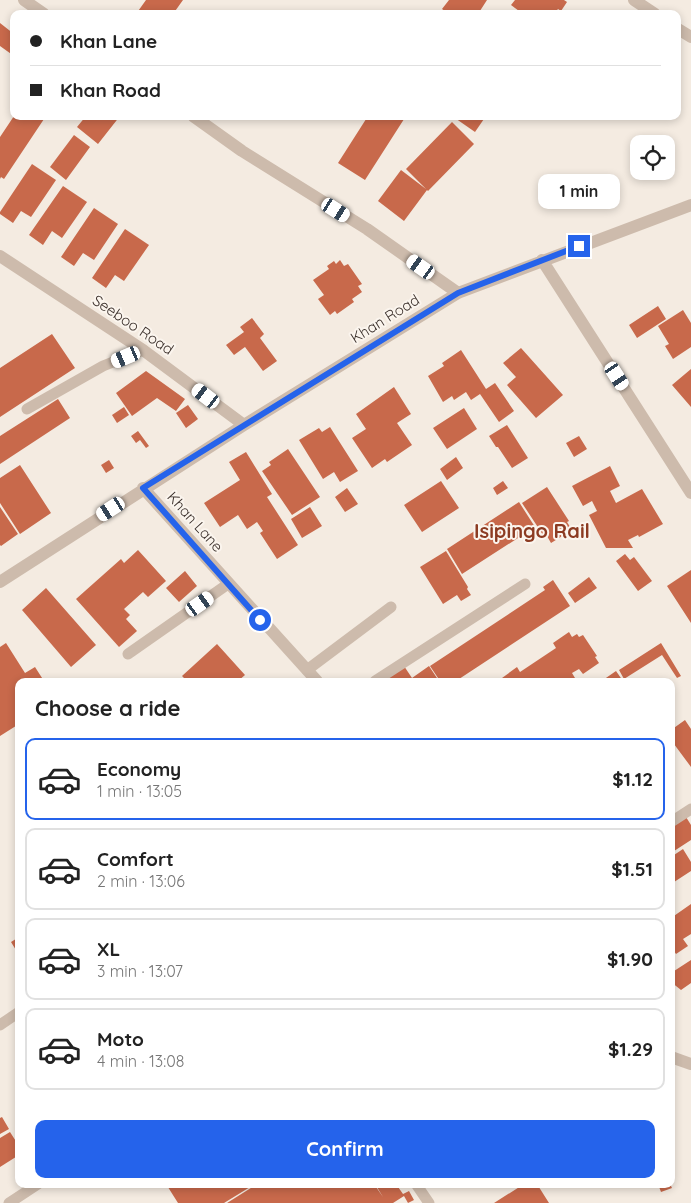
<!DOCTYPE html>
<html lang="en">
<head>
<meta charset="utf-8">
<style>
	:root { --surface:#fff; --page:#f2f2f2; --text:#222; --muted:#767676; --line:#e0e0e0; --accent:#2563eb }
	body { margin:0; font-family:Quicksand,sans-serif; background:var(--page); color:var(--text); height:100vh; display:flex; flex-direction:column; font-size:19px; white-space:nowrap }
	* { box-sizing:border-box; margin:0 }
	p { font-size:16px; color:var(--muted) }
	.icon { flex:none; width:28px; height:28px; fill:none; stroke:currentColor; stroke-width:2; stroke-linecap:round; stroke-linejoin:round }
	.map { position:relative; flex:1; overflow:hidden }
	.panel { position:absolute; left:15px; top:678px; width:660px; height:510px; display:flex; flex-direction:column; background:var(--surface); border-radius:10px; box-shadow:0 2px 8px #0003 }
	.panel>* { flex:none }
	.banner { position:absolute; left:10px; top:10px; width:671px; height:110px; border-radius:10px; box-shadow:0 2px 8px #0003; display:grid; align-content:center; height:110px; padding:0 20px; background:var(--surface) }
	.fabs { position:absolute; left:630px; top:135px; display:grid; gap:10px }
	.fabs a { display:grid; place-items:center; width:45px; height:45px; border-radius:10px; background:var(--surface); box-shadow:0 2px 8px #0003; font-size:25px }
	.end { position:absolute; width:22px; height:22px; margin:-11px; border:6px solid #2563eb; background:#fff; box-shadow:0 0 0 2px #fff }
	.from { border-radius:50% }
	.bubble { position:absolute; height:35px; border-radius:10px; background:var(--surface); box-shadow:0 2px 8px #0003; font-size:16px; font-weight:800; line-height:35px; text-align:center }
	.car { position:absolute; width:15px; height:30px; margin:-15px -8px; border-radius:6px; box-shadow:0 0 4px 1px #0007; background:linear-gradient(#fff 24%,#345 0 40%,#fff 0 76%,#345 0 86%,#fff 0) }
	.banner b { display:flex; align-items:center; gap:18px; height:48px; font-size:19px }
	.banner b+b { border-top:1px solid var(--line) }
	.banner i { width:12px; height:12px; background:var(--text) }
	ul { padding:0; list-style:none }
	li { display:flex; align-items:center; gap:15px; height:82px; margin:0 10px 8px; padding:0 10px; border:2px solid var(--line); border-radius:10px }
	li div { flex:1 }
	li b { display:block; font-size:19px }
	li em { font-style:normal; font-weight:800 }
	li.current { border-color:var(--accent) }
	li>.icon { width:45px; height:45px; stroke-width:1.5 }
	h2 { padding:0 20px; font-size:22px; line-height:60px }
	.action { display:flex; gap:10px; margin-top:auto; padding:10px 20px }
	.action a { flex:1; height:58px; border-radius:10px; background:var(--accent); color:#fff; font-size:20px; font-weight:800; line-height:58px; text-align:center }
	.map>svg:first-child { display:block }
	.building { fill:#c8694b }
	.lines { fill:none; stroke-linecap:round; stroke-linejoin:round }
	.lane { stroke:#cdbbac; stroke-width:11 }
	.street { stroke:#cdbbac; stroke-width:12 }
	.route { stroke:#2563eb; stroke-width:6 }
	.labels { text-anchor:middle; stroke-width:4; stroke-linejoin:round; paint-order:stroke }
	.street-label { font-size:15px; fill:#3b302b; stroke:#fbf5ee }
	.district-label { font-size:20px; font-weight:bold; fill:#8c3b22; stroke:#fbf5ee }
</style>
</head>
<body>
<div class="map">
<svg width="691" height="1203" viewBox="0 0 691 1203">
	<rect width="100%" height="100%" fill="#f4ebe1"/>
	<path class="building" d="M146,0H183L173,14H136Z
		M449,0H487L478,14H449L442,9Z
		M515,0H564L567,2L561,11L558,9L554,14H523L511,5Z
		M0,23L14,34V56L0,46Z
		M14,116H46L4,179L1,177L0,179V137Z
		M86,116H120L98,144L77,127Z
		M368,116H406L365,180L338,163Z
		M452,116H486L475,132Z
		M452,122L474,144L428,191L427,190L404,221L378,201L401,170L426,189L406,169Z
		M74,135L90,147L66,180L50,167Z
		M32,164L56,180L31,217L21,211L13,223L0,214V212Z
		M63,186L87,202L62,238L52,231L43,245L29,235Z
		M94,208L118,224L94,260L83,253L74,266L61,257Z
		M125,229L149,245L124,281L115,275L106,288L92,278Z
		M340,260L344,266L348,264L362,284L358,286L362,292L352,299L354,302L337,314L335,311L330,315L318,299L324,295L313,280L329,269L327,266L334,261L336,264Z
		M658,306L666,319L637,338L629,325Z
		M683,310L691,323V347L673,359L665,346L669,344L658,326Z
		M252,318L264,334L260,338L277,361L263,371L245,347L234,355L226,345L244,332L240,327Z
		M52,334L75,368L0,417V368Z
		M521,348L563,395L536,418L507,385L516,377L503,363Z
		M461,350L486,389L495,383L514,411L499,422L480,394L471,400L466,392L454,400L452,396L443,402L428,376L444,366L442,363Z
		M691,369V407L672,385Z
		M146,371L185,399L176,411L157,398L132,416L116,393Z
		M394,387L411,414L397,423L412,445L387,462L385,459L372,468L352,438L366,429L356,414Z
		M58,399L70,418L0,464V436Z
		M188,405L198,419L186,428L176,413Z
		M124,407L129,415L117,423L112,415Z
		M464,408L477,429L447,449L433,428Z
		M507,425L528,458L512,468L498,447H496L489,436Z
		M330,427L358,471L340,482L334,472L323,479L299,440L319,428L322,432Z
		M138,431L149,446L146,448L140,440L136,443L131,436Z
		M579,436L587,449L574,457L566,443Z
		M288,449L320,497L292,515L262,471L271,465L269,462Z
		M246,452L272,494L267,497L298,545L277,559L260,533L263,531L257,522L247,529L238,515L220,527L204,503L240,480L229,462Z
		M456,457L463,468L447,480L440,469Z
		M109,460L114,468L106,473L101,465Z
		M20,465L51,513L20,534L0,503V478Z
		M610,466L620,486L610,491L616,503L642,489L663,524L639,537L638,535L628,540L633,548H606L589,515L597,511L592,501L583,506L572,486Z
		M441,481L459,508L422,532L404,505Z
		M503,481L508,488L497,495L493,488Z
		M547,487L569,521L567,522L572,530L551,543L547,536L545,538L522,503Z
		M347,488L358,504L345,512L335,497Z
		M519,502L535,527L462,574L447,549Z
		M0,507L18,534L1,546L0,545Z
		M310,507L322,526L302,538L291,519Z
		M138,550L166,581L148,597L143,592L124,609L130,615L126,619L137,631L119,647L76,599L121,559L124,563Z
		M446,551L468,587L467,589L471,595L461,601L457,595L443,604L420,567Z
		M625,554L630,560L634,557L652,581L638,591L616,561Z
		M691,570V623L667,586Z
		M185,571L197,586L179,602L166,588Z
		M589,577L597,588L575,603L568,593Z
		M553,580L570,606L456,681H440L430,666L545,590L543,587Z
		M46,588L96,645L71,667L22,610Z
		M569,632L572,637L577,634L579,637L583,635L597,656L595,657L599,663L583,674L579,669L572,673L575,678L570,681H504L502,678L517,667L520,672L556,648L553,643Z
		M6,643L25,673L35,667L44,681H19V724L0,736V647Z
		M661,643L681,676L677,678L662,655L624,679L619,670Z
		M217,644L245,675L238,681H187L182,676Z
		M404,666L412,678L429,666L439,681H380Z
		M616,671L623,681H604L603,680Z
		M685,720L691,729V767L671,740V730Z
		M686,817L691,825V840L671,853V826Z
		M683,849L691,862V871L671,884V857Z
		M691,904V934L683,939L688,946L676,954L671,947V918Z
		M19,937V955L11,942Z
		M691,960V983L681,990L671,982V973Z
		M2,1117L9,1129L0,1134V1118Z
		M10,1132L19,1146V1155L0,1167V1138Z
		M166,1184H255L224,1203H178Z
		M257,1184H374L383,1197L375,1184H396L403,1194L409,1191L414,1200L408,1203L404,1196L393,1203H227Z
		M524,1184H537L549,1203H494Z
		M658,1184H670L672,1188L661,1192Z"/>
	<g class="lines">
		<path class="lane" d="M27,409L103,366L143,350
			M128,654L228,584
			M307,670L391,607
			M375,681L525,584
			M671,822L691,809
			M0,1025L19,1012
			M416,1184L429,1203
			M9,1203L38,1184"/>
		<path class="street" d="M24,0L44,14
			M634,0L655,14
			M678,29L691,37
			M193,116L242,151L367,229L458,293
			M0,256L143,350L244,425
			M542,260L691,493
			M143,488L317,681
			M0,582L244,425L458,293L691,205
			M671,1057L691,1064"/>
	</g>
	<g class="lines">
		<path class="route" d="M260,620L143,488L458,293L579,246"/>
	</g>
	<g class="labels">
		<g class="street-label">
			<text transform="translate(385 319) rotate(-32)" y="5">Khan Road</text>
			<text transform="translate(133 325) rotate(34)" y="5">Seeboo Road</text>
			<text transform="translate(195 522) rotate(48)" y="5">Khan Lane</text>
		</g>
		<g class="district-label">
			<text x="532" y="538">Isipingo Rail</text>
		</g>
	</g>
</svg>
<div class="fabs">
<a><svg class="icon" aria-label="locate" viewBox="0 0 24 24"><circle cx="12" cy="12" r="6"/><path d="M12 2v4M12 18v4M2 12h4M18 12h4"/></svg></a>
</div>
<i class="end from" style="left:260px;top:620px"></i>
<i class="end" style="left:579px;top:246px"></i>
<div class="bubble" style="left:538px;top:174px;width:82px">1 min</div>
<i class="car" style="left:336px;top:210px;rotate:122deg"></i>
<i class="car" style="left:421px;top:267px;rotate:305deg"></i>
<i class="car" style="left:126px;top:357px;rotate:247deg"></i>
<i class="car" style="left:617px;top:376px;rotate:147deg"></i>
<i class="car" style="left:206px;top:396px;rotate:307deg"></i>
<i class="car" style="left:111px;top:509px;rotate:237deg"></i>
<i class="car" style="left:200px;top:604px;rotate:55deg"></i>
<div class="banner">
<b><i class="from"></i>Khan Lane</b>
<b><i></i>Khan Road</b>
</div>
<section class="panel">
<h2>Choose a ride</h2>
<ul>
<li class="current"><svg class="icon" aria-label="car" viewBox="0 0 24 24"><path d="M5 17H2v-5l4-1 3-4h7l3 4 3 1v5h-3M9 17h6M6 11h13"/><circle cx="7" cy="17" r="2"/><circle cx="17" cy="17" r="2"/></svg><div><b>Economy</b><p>1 min · 13:05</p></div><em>$1.12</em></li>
<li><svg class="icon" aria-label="car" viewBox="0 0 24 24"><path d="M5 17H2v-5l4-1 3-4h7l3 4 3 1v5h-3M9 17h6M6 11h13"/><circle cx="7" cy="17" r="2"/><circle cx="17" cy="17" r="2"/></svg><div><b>Comfort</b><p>2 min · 13:06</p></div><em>$1.51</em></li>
<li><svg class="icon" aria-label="car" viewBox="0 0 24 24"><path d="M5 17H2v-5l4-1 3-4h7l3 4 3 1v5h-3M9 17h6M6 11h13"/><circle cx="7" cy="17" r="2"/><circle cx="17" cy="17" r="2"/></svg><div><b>XL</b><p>3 min · 13:07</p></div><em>$1.90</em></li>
<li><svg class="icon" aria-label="car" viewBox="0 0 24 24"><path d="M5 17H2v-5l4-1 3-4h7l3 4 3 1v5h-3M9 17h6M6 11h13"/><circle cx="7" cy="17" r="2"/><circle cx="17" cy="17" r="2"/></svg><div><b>Moto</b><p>4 min · 13:08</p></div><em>$1.29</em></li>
</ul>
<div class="action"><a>Confirm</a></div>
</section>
</div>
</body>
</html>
